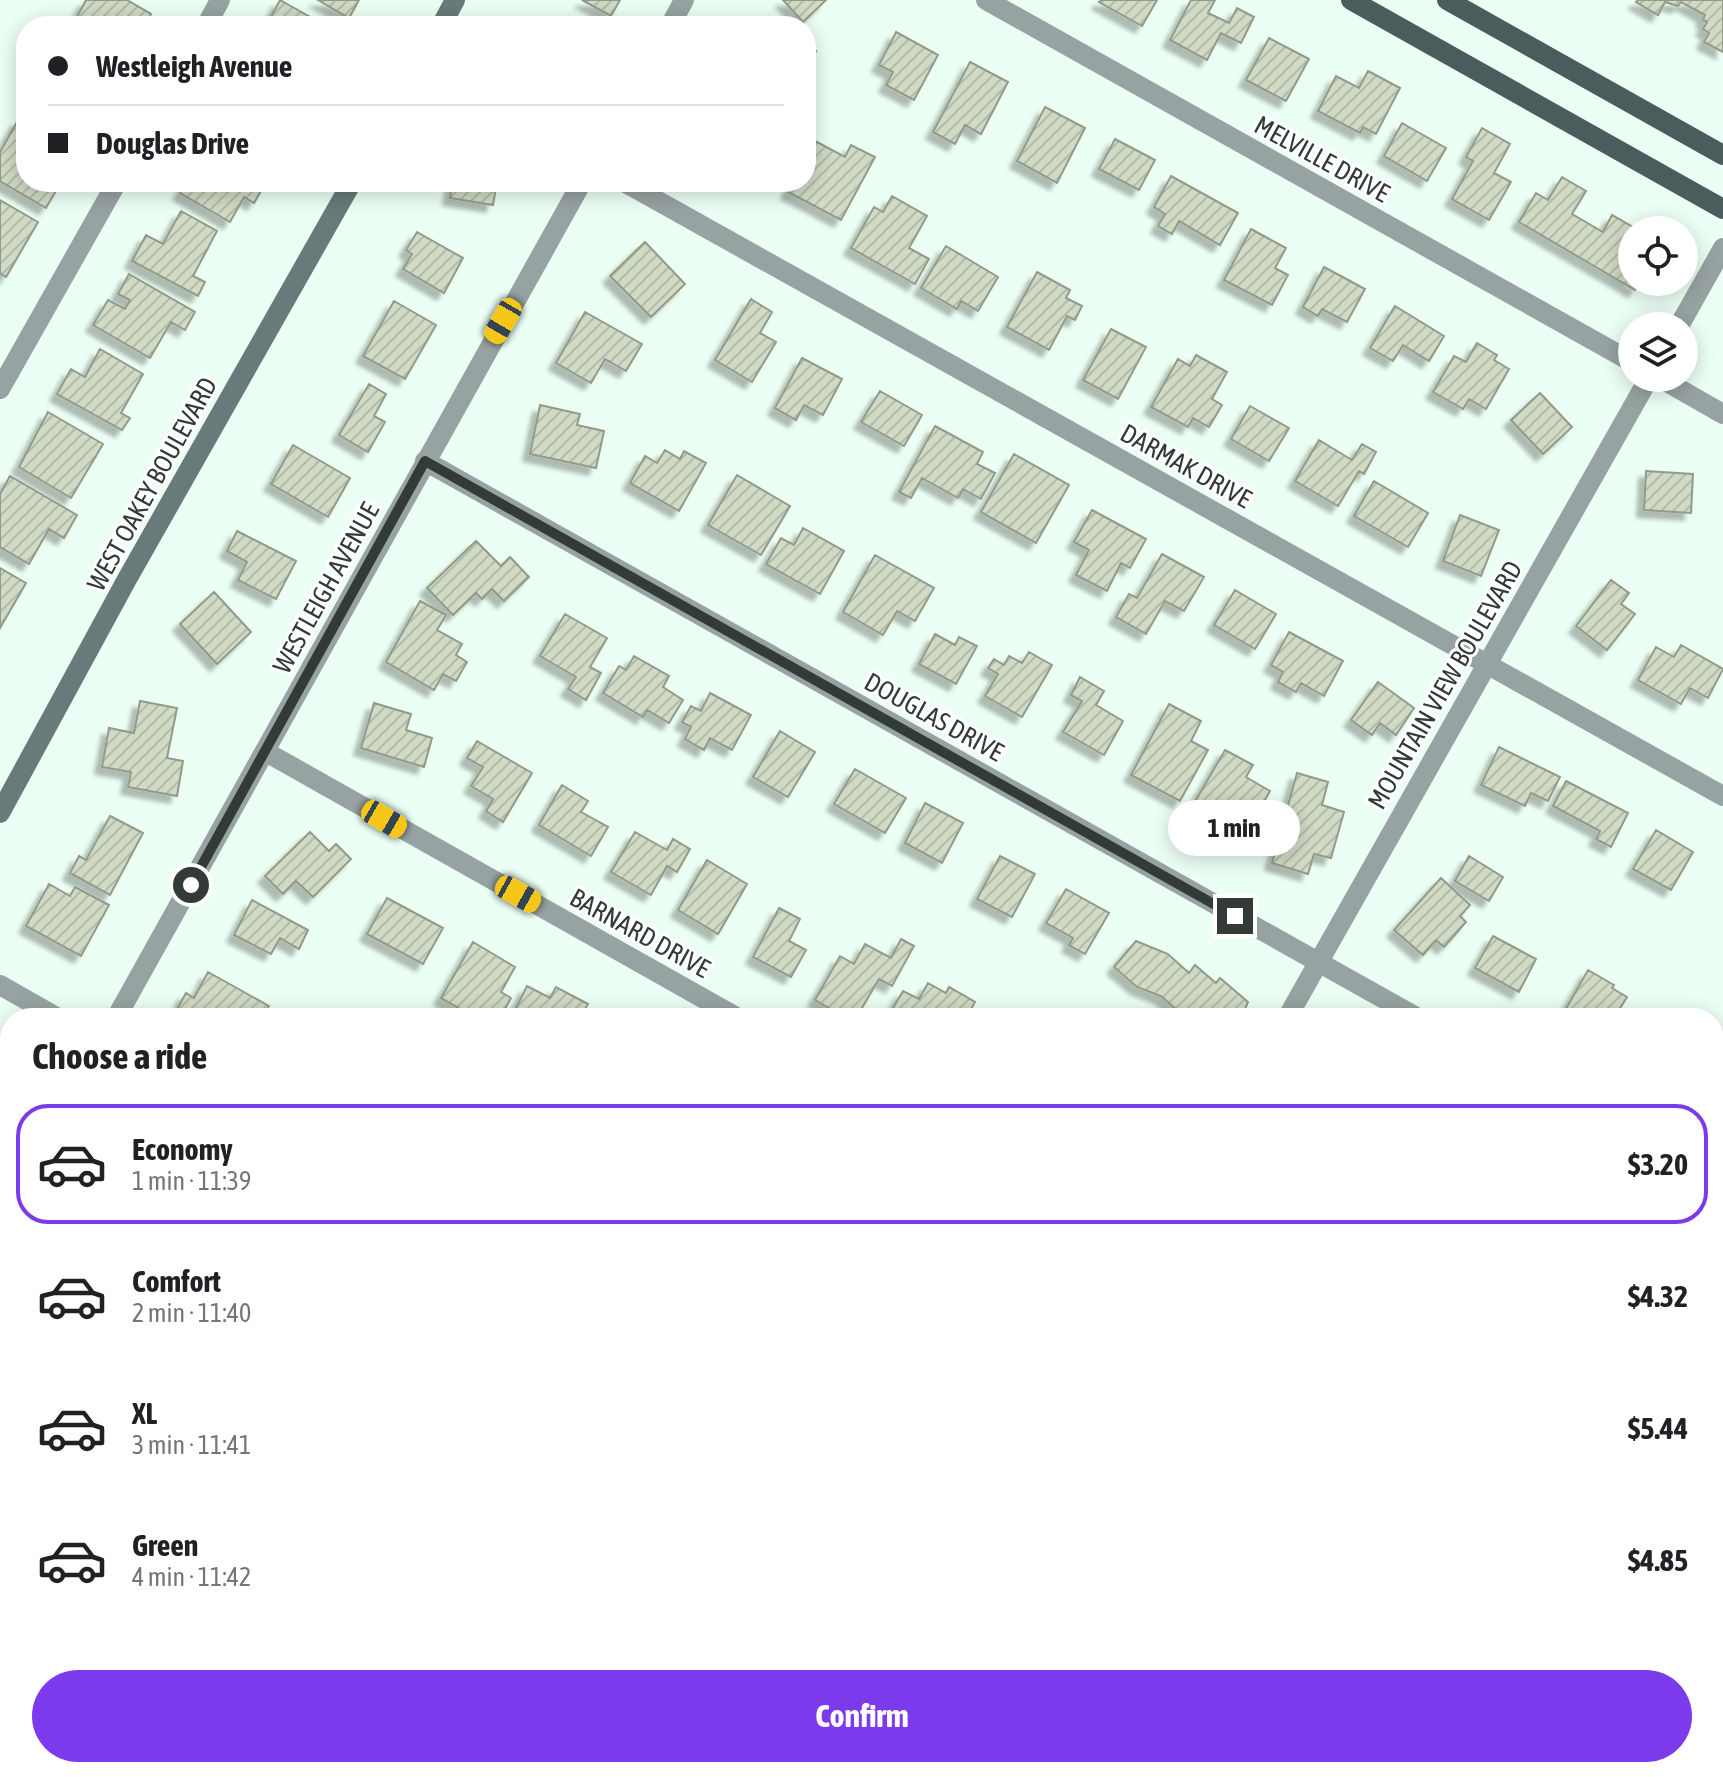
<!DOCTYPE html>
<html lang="en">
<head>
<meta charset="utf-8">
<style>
	:root { --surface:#fff; --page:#f6f6f6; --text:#202124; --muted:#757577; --line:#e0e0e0; --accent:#7c3aed }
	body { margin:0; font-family:"Asap Condensed",sans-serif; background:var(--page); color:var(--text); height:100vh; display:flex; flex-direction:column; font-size:30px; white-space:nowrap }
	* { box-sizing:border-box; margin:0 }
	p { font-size:26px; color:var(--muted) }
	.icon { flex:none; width:44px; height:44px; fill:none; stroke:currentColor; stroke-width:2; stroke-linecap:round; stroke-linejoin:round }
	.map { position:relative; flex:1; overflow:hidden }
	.drawer { position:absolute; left:0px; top:1008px; width:1724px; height:770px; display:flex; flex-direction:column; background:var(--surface); border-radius:32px 32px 0 0; box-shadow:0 4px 20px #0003 }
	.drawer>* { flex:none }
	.top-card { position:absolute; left:16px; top:16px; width:800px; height:176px; border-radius:32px; box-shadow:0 4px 20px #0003; display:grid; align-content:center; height:176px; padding:0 32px; background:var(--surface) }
	.controls { position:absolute; left:1618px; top:216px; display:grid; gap:16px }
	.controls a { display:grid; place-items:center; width:80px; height:80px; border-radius:50%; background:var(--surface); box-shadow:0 4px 20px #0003; font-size:40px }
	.end { position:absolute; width:36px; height:36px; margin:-18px; border:10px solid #323b36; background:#fff; box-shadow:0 0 0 4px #fff }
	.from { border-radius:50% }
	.bubble { position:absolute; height:56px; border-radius:28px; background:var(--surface); box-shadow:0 4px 20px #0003; font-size:26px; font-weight:700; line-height:56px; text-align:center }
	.car { position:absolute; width:24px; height:48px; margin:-24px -12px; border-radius:10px; box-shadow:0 0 6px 2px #0007; background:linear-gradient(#f5c518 24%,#345 0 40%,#f5c518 0 76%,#345 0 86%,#f5c518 0) }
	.top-card b { display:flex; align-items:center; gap:28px; height:76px; font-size:30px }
	.top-card b+b { border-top:2px solid var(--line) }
	.top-card i { width:20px; height:20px; background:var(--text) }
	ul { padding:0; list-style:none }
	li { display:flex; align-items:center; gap:24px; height:120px; margin:0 16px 12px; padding:0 16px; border:4px solid transparent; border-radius:32px }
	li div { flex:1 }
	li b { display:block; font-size:30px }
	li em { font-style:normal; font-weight:700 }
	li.selected { border-color:var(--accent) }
	li>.icon { width:72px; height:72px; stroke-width:1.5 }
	h2 { padding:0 32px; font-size:36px; line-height:96px }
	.primary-button { display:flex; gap:16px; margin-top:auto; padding:16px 32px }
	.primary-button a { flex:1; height:92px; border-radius:48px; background:var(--accent); color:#fff; font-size:32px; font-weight:700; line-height:92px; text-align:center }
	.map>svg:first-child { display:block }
	.building { fill:url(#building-hatch); stroke:#929b88; stroke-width:2; filter:url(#shadow) }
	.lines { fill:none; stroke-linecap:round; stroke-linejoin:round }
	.minor { stroke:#97a3a2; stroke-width:20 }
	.secondary { stroke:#687a79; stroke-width:20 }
	.primary { stroke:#485d5c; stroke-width:20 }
	.route { stroke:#323b36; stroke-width:10 }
	.labels { text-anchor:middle; stroke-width:6; stroke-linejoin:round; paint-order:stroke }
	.street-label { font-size:26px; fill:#323b36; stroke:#fff }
</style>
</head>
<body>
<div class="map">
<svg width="1723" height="1777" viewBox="0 0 1723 1777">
	<defs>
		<pattern id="building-hatch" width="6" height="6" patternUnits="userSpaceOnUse" patternTransform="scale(2)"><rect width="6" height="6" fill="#d0dac5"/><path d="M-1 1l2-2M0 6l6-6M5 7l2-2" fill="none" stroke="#b3bcaa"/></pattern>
		<filter id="shadow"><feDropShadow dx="-7" dy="7" stdDeviation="2" flood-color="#0004"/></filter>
	</defs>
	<rect width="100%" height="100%" fill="#ecfff4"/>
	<path class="building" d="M86,0H127L151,14L145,26H72Z
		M280,0L326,26H266Z
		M318,0H359L349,18Z
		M582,0H620L611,16Z
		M783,0H826L803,22Z
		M1101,0H1157L1142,26L1099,2Z
		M1191,0H1215L1208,13L1229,23L1237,8L1254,17L1241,43L1221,33L1207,60L1170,40Z
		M1638,0H1723V52L1704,42L1709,33L1703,29L1707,22L1703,20L1705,15L1681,2L1678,6L1665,2L1658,15L1636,2Z
		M750,17L768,26H745Z
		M896,32L938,55L914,100L886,85L893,72L879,65Z
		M1269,38L1309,59L1286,101L1246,80Z
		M806,46L816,51L806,71Z
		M970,62L1008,82L981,134L965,125L955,144L933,132Z
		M1368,71L1400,88L1376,134L1363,127L1360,133L1318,111L1336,76L1359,88Z
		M1045,107L1085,128L1057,183L1017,161Z
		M18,120L26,125V182H61L46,208L0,181V152Z
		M1402,123L1446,148L1427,181L1384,156Z
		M1482,128L1510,144L1494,173L1511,182L1489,220L1452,199L1473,161L1466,157Z
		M1115,139L1155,160L1139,190L1099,169Z
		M815,141L845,157L851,145L875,157L841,220L788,192L793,182H806V158Z
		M1171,176L1238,213L1220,245L1179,221L1172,234L1158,226L1165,214L1154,207Z
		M1562,177L1586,191L1572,214L1603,232L1612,215L1638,230H1632V282H1640L1635,290L1519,222L1536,193L1548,200Z
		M187,182H266L254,203L244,197L230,222L180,193Z
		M453,182H497L493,205L450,198Z
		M892,196L927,216L909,248L929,259L915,284L851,248L874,207L883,212Z
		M0,200L38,222L6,277L0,273Z
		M181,211L217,231L193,276L205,282L198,296L132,261L146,235L163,244Z
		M1251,229L1286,248L1275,268L1288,275L1272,305L1224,280Z
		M417,232L463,258L444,293L403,269L412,254L406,250Z
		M645,242L685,284L651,317L610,276Z
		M946,246L998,277L978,311L961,301L957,309L921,288Z
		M1324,267L1365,289L1347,322L1322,309L1318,316L1303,307Z
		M1037,272L1070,290L1066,298L1082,306L1075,320L1067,316L1049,350L1007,327Z
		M129,274L195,312L185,330L171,322L150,358L93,325L108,300L125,309L130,300L118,294Z
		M751,299L772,312L760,333L776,342L752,382L715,360Z
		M394,301L436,325L405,379L363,356Z
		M1395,306L1444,336L1429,361L1403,345L1393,361L1370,348Z
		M585,312L642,344L626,371L605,359L591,383L556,363Z
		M1111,329L1146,347L1118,399L1083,380Z
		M1477,343L1497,355L1494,360L1509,369L1486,409L1469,399L1463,409L1433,392L1454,356L1466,362Z
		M100,349L143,374L121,413L130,418L122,430L57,394L71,369L85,377Z
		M1196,355L1227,372L1212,399L1222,405L1209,427L1193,418L1188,427L1151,407L1178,359L1190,366Z
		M802,358L842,379L823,415L804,405L796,420L775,408Z
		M369,384L386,394L374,416L385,422L368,452L339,435Z
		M880,391L922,415L904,446L861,422Z
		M1540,393L1572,427L1543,454L1511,420Z
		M540,405L580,414L577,425L604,431L596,468L530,454Z
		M1250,406L1289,428L1269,461L1231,439Z
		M48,412L103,444L71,498L19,467Z
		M935,426L983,452L977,464L995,473L981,499L963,489L958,498L922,478L911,498L899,492Z
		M1319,440L1352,460L1362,444L1376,452L1364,474L1359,471L1338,506L1295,481Z
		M293,445L350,478L328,517L271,484Z
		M665,450L680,459L684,451L706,463L679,511L630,483L645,456L657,463Z
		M1014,454L1069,485L1036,543L981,512Z
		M1646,471L1693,474L1691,513L1644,510Z
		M737,475L790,506L761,555L708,525Z
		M10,476L77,515L64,538L49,529L29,564L0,547V494Z
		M1374,481L1428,513L1408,547L1354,516Z
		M1092,510L1146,539L1130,568L1121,563L1107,591L1076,575L1089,550L1074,542Z
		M1460,515L1499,530L1481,576L1443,561Z
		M803,528L844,551L820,594L766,564L781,538L794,545Z
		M237,531L296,561L276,599L238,580L247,562L227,551Z
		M476,541L501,566L510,557L529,577L504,601L492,589L482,599L476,593L453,615L427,588Z
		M1162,554L1204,577L1184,611L1165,601L1146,634L1116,617L1129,594L1137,598Z
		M875,555L934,588L915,621L897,611L883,635L843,612Z
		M0,568L26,583L0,628Z
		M1611,580L1629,593L1621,604L1635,614L1607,650L1576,626Z
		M1235,590L1276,614L1255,649L1214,625Z
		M214,592L251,632L217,664L180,624Z
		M420,601L446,615L437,630L462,644L456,655L467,662L456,681L443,674L434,690L386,662Z
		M565,614L607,638L590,667L601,673L586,700L568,689L576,677L540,656Z
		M1289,632L1343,661L1324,696L1301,683L1296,692L1278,682L1283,672L1271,665Z
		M935,634L955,645L959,637L977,646L956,684L919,664Z
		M1681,645L1723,669L1708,698L1690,688L1681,704L1638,680L1656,647L1674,657Z
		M1029,652L1052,665L1022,717L985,696L998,674L988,668L994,659L1004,665L1009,656L1022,663Z
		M634,656L669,676L663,687L683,700L669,723L647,710L643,717L603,693L619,666L626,670Z
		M1080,677L1104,691L1096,705L1123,721L1104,755L1063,732L1082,701L1071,695Z
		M1378,682L1414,708L1396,735L1380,723L1372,735L1351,720Z
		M710,693L751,715L732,750L710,738L704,750L685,739L691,727L682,722L691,706L701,711Z
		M140,701L177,708L167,758L183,761L177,796L128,787L131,772L102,767L109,728L134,733Z
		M374,703L411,714L406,730L432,738L424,767L361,748Z
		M1169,704L1201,721L1191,741L1208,750L1180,801L1131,775Z
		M780,731L815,752L788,797L753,777Z
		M477,741L532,773L503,822L486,811L493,799L471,786L483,767L467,758Z
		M1499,747L1560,777L1548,801L1531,793L1525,806L1481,785Z
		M1225,750L1253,765L1246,777L1270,791L1248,830L1196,800Z
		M855,769L906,798L885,833L834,804Z
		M1297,773L1328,782L1322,805L1344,812L1331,858L1314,854L1308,874L1272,863Z
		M1566,781L1628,813L1611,847L1596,839L1600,831L1553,806Z
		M562,785L588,801L581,812L608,827L591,856L539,825Z
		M925,803L963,823L942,863L905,843Z
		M110,816L143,833L110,895L70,873L79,856L86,860Z
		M1656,830L1693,852L1671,890L1633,869Z
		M310,832L329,851L336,844L351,859L313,897L296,881L283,894L265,876Z
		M635,832L667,850L673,839L690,849L677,872L667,866L651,895L611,872Z
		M1000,856L1035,874L1012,917L977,899Z
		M1469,856L1503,877L1489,901L1455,881Z
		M707,860L747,884L718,934L678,910Z
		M1441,878L1470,905L1460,916L1466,922L1444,947L1436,940L1423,955L1394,930Z
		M49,884L70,896L75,887L109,905L81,956L26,926Z
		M1066,889L1109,913L1085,954L1069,945L1073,938L1046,923Z
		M387,898L443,928L423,964L367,934Z
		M252,900L308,930L299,949L280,938L271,954L234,935Z
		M779,908L800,919L789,941L806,950L791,977L753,957Z
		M1493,936L1536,959L1519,992L1475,968Z
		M901,939L914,946L892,986L879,979L856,1018H846L815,1000L840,956L854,964L865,944L891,958Z
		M1136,941L1168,954L1189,973L1195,965L1216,983L1220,978L1248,1002L1243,1014L1240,1018H1186L1161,996L1137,987L1114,967Z
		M473,942L515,967L501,992L511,998L500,1018H469L471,1015L441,998Z
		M1588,970L1614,985L1612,988L1627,997L1614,1018H1570L1563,1014Z
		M208,972L269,1006L263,1015L268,1018H172L186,993L194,998Z
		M928,983L946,993L949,987L975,1002L969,1013L961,1009L956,1018H887L903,991L919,999Z
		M527,986L550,998L556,987L588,1004L580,1018H524L514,1012Z
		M1714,1267L1723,1272V1301L1714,1296Z
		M1723,1400V1429L1714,1424V1416Z
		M1723,1467V1490L1714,1485Z
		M10,1567V1651L0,1645V1585Z
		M1714,1636L1723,1641V1695L1716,1708Z
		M254,1768H349L363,1776L249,1777Z
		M393,1768H394L409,1777H387Z
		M814,1768H874L869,1777H809Z
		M1008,1768H1055L1050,1777H1006L1004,1776Z
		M1189,1768H1274L1269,1777H1184Z
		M1537,1768H1603L1612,1774L1610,1777H1532Z"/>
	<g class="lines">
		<path class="minor" d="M986,0L1632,362
			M206,26L220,0
			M670,26L684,0
			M624,182L1723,796
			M1679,326L1723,248
			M1660,378L1723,414
			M0,389L117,182
			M425,461L1418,1018
			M266,752L738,1018
			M0,985L58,1018
			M116,1018L582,182
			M1287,1018L1649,378
			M1714,1184L1723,1189
			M5,1246L10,1236
			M1714,1566L1723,1571
			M0,1714L10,1720
			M94,1768L109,1777
			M1384,1768L1400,1777
			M731,1777L736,1768
			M1115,1777L1120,1768"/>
		<path class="secondary" d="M441,26L455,0
			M0,813L126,581L352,182"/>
		<path class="primary" d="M1351,0L1723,209
			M1447,0L1723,155"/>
	</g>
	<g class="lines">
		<path class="route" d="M191,885L425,461L1235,916"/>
	</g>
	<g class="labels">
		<g class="street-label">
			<text transform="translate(1322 159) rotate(29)" y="9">MELVILLE DRIVE</text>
			<text transform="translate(1186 466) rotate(29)" y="9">DARMAK DRIVE</text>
			<text transform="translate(152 484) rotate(-61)" y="9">WEST OAKEY BOULEVARD</text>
			<text transform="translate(326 588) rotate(-61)" y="9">WESTLEIGH AVENUE</text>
			<text transform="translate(1445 685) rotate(-60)" y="9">MOUNTAIN VIEW BOULEVARD</text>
			<text transform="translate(934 717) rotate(29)" y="9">DOUGLAS DRIVE</text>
			<text transform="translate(640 933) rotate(29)" y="9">BARNARD DRIVE</text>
		</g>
	</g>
</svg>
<div class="controls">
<a><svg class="icon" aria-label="locate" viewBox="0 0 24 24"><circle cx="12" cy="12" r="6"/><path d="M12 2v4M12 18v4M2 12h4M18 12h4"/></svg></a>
<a><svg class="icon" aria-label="layers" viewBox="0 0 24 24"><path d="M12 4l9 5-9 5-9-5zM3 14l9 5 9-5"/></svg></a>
</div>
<i class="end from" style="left:191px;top:885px"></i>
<i class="end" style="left:1235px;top:916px"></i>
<div class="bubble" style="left:1168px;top:800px;width:132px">1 min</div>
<i class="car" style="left:503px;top:321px;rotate:210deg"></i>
<i class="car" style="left:384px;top:819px;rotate:120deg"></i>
<i class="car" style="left:518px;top:894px;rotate:119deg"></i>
<div class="top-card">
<b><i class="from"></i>Westleigh Avenue</b>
<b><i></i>Douglas Drive</b>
</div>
<section class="drawer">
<h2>Choose a ride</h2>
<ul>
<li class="selected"><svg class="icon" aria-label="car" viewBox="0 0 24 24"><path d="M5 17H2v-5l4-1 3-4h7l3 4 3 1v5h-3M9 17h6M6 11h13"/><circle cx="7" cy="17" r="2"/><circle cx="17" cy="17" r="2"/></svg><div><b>Economy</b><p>1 min · 11:39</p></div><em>$3.20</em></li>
<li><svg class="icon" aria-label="car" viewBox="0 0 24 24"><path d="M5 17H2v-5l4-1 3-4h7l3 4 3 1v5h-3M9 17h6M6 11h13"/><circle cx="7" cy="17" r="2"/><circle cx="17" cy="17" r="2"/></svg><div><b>Comfort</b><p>2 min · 11:40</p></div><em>$4.32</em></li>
<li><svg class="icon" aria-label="car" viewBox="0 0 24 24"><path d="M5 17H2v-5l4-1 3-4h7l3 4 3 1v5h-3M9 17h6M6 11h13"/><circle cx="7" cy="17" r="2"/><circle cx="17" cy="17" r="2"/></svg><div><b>XL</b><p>3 min · 11:41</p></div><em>$5.44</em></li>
<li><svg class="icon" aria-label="car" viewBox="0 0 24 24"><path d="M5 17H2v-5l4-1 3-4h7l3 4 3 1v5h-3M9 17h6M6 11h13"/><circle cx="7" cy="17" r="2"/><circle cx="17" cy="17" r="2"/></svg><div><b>Green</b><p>4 min · 11:42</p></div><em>$4.85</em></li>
</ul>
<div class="primary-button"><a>Confirm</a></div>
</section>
</div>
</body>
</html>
